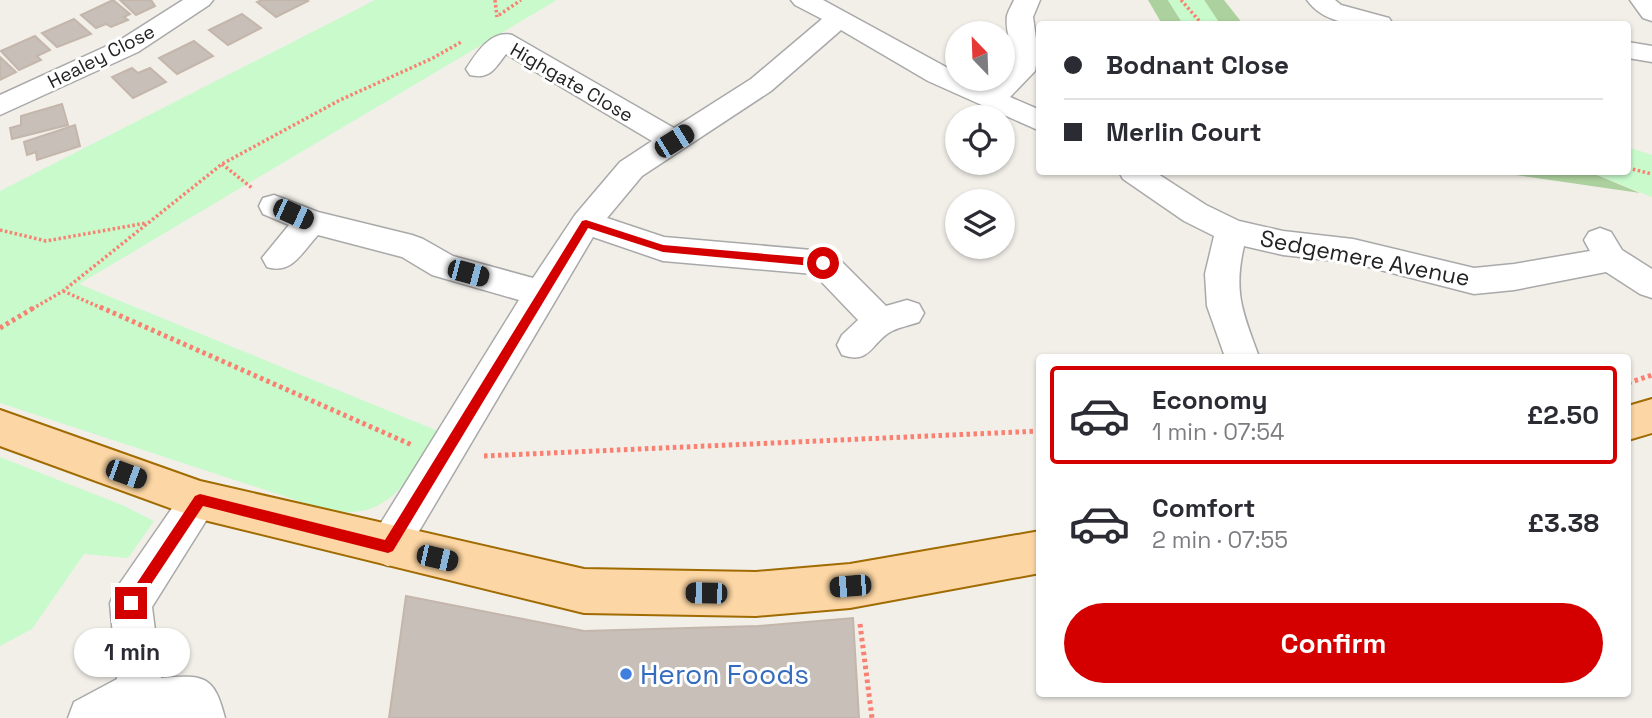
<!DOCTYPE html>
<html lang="en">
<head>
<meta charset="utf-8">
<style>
	:root { --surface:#fff; --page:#f7f7f7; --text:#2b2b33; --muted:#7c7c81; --line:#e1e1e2; --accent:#d40000 }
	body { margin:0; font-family:"Space Grotesk",sans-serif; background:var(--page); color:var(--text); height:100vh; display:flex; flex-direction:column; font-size:26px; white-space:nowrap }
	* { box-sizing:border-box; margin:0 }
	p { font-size:23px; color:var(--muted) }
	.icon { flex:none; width:38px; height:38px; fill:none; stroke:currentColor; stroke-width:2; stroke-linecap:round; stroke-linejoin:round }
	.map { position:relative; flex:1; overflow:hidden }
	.sheet { position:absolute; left:1036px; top:354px; width:595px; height:343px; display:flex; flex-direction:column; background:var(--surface); border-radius:7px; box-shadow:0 2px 5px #0004 }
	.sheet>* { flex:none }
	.hud { position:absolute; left:1036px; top:21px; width:595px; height:154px; border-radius:7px; box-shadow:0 2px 5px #0004; display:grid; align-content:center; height:154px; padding:0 28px; background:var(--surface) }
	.needle { width:46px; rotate:337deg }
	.fabs { position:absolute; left:945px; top:21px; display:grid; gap:14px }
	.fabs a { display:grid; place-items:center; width:70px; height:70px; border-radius:50%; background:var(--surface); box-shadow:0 2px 5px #0004; font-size:35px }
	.end { position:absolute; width:32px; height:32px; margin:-16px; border:9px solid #d40000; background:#fff; box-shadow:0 0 0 4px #fff }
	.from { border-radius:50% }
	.bubble { position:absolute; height:49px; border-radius:24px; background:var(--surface); box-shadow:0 2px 5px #0004; font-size:23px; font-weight:600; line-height:49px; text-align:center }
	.car { position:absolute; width:21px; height:42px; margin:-21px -10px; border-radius:9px; box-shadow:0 0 5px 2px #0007; background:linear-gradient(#222 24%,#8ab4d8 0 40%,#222 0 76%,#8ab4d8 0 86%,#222 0) }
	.hud b { display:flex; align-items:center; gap:24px; height:66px; font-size:26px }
	.hud b+b { border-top:2px solid var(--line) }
	.hud i { width:18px; height:18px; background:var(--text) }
	ul { padding:12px 0 0; list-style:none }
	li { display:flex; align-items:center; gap:21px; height:98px; margin:0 14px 10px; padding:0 14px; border:4px solid transparent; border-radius:7px }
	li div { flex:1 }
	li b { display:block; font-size:26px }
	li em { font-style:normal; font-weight:600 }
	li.selected { border-color:var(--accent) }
	li>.icon { width:63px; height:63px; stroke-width:1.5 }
	.primary-button { display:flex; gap:14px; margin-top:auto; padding:14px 28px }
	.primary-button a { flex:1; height:80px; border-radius:42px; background:var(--accent); color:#fff; font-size:28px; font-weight:600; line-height:80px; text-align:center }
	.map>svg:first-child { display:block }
	.forest { fill:#add19e }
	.park { fill:#c8facc }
	.building { fill:#c7bfb8; stroke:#c4b6ab; stroke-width:2 }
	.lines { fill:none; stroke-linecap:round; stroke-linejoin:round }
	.minor-casing { stroke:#a9a9a9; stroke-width:3 }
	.major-casing { stroke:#a06b00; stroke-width:4 }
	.path-far1 { stroke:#fa8072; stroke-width:3.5; stroke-dasharray:2.5 2.5; stroke-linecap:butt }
	.path { stroke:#fa8072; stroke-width:5; stroke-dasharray:3.5 3.5; stroke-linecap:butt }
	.minor { fill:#fff; fill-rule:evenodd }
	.major { fill:#fcd6a4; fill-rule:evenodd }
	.route { fill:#d40000 }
	.shop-dot { fill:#3f7fe0; stroke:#fff; stroke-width:2.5 }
	.labels { text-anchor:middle; stroke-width:6; stroke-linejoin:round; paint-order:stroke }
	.far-street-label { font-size:19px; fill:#222; stroke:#fff }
	.street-label { font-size:23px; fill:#222; stroke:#fff }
	.near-shop-label { font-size:28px; fill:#366cbe; stroke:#fff; text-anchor:start }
</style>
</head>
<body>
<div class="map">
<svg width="1652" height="718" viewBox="0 0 1652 718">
	<rect width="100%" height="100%" fill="#f2efe9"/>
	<path class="forest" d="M1148,0H1168L1183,24H1162Z
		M1204,0H1224L1243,24H1220Z
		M1495,172H1590L1640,193Z"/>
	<path class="park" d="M375,0H557L79,284L438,431C418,463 398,510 353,512C344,513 335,510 326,510L0,403V191Z
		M1168,0H1204L1220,24H1183Z
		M1628,147L1652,155V197L1590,172H1628Z
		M0,457L122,505L154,521L128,558L84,554L32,629L0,646Z"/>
	<path class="building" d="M113,0L130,14L124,17L128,20L111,27L106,24L96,28L81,15Z
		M120,0H151L155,6L136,15Z
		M262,0H306L308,1L276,17L257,2Z
		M242,14L261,28L228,45L209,30Z
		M74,19L91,34L57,47L42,33Z
		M35,36L50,50L37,56L41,60L19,70L1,51Z
		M194,41L213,56L177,74L159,58Z
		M0,57L16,72L0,80Z
		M132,68L138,73L150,68L166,82L133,98L112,77Z
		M62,104L68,125L12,139L10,128L21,125V116Z
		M75,125L80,146L37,160L36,152L27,155L24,142Z
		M406,596L584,631L758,626L853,618L859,718H389Z"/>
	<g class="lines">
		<defs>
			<path id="minor" d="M183,0H213L209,5L138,52L0,115V95L120,40Z
				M791,0H823L957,73V79H970L987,87L996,79H1003V73C1020,57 1004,36 1007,16C1008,11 1012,5 1014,0H1040L1033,17L1038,53L1035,71L1010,97L1040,110V131L928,81L841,30L771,91L642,176L607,218L664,237L823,251L834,254L886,306L907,300L919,304L924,313L919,322C911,325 900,327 892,331C871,342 871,365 842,355L837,345L842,335L858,320L814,274L663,261L593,237L402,560L388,566L374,560L368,547L374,534L519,300L432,275L402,257L318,235C302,252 292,275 267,267L262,258L289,225L263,214L259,206L263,198L274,195L318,212L412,235L423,239L453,256L533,278L575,215L620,162L652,141L506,54C495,68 490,80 470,75L466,69C477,52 491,30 512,35L674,128L751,79L822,19L795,5Z
				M1307,0H1335L1341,5L1389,18L1393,24C1365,27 1325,26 1307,0Z
				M1630,0H1652V21L1643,18Z
				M1628,42L1652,46V62L1628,58Z
				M1119,172H1155L1206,205L1239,221L1283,231L1353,239L1474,268L1514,264L1590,251L1584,240L1589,232L1600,228L1611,232L1622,250L1652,269V298L1640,294L1606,272L1514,290L1474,294L1353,263L1283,255L1244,246C1233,293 1243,313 1259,357H1225L1207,306L1205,274L1214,236L1184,221L1123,179Z
				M200,482L214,488L219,500L152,607L161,678C203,675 214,674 225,718H68L74,702L117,679L110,603L116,589L186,488Z"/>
			<path id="major" d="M1652,399V433L1628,440V406Z
				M0,410L200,481L584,569L756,572L850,564L1040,531V573L850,608L756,616L584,613L200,519L0,446Z"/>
		</defs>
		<use href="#minor" class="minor-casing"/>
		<use href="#major" class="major-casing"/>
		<path class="path-far1" d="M495,0L497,17
			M1181,0L1202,24
			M499,15L521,0
			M222,164L252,188
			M1628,168L1652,174
			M0,230L46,241L146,223
			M63,291L104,309
			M32,309L63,291L222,164L340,100L433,58L461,42"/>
		<path class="path" d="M100,307L412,445
			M0,328L35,307
			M1628,383L1652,375
			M484,456L1040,431
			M860,624L872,718"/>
		<use href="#minor" class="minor"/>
		<use href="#major" class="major"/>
	</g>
	<path class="route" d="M586,220L663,245L823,259L828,263L823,267L663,252L588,228L393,551L388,553L203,506L136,607H127V598L195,496L200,494L385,540L582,221Z"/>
	<circle class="shop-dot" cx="626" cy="674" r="7"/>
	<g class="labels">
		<g class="far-street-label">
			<text transform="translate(101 56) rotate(-27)" y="7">Healey Close</text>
			<text transform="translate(572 82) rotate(30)" y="7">Highgate Close</text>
		</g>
		<g class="street-label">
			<text transform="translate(1365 258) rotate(11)" y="8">Sedgemere Avenue</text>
		</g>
		<g class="near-shop-label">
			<text x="640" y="684">Heron Foods</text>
		</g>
	</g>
</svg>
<div class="fabs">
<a><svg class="needle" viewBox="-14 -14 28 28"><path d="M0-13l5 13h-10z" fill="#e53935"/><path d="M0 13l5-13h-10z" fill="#7c7c81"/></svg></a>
<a><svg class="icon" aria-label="locate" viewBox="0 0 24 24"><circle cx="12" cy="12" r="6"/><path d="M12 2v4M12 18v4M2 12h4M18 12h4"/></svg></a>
<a><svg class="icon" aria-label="layers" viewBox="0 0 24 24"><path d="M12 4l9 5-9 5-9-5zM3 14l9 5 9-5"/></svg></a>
</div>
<i class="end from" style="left:823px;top:263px"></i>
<i class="end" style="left:131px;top:603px"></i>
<div class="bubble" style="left:74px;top:628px;width:116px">1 min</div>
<i class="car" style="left:674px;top:141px;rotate:58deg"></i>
<i class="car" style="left:293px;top:214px;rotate:114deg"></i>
<i class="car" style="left:468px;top:273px;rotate:105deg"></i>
<i class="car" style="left:126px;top:474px;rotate:110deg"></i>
<i class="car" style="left:437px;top:558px;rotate:103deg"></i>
<i class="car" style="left:850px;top:586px;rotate:265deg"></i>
<i class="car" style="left:706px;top:593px;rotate:271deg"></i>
<div class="hud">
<b><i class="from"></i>Bodnant Close</b>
<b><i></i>Merlin Court</b>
</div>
<section class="sheet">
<ul>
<li class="selected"><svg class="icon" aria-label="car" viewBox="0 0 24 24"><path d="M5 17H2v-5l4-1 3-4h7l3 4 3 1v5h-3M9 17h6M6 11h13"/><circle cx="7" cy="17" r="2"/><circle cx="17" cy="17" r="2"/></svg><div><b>Economy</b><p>1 min · 07:54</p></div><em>£2.50</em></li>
<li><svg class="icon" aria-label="car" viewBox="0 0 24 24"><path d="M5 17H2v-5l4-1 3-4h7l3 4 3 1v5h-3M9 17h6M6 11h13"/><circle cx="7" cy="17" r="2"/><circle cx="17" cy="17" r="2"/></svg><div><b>Comfort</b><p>2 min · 07:55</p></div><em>£3.38</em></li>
</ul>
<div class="primary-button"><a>Confirm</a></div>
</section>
</div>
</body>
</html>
